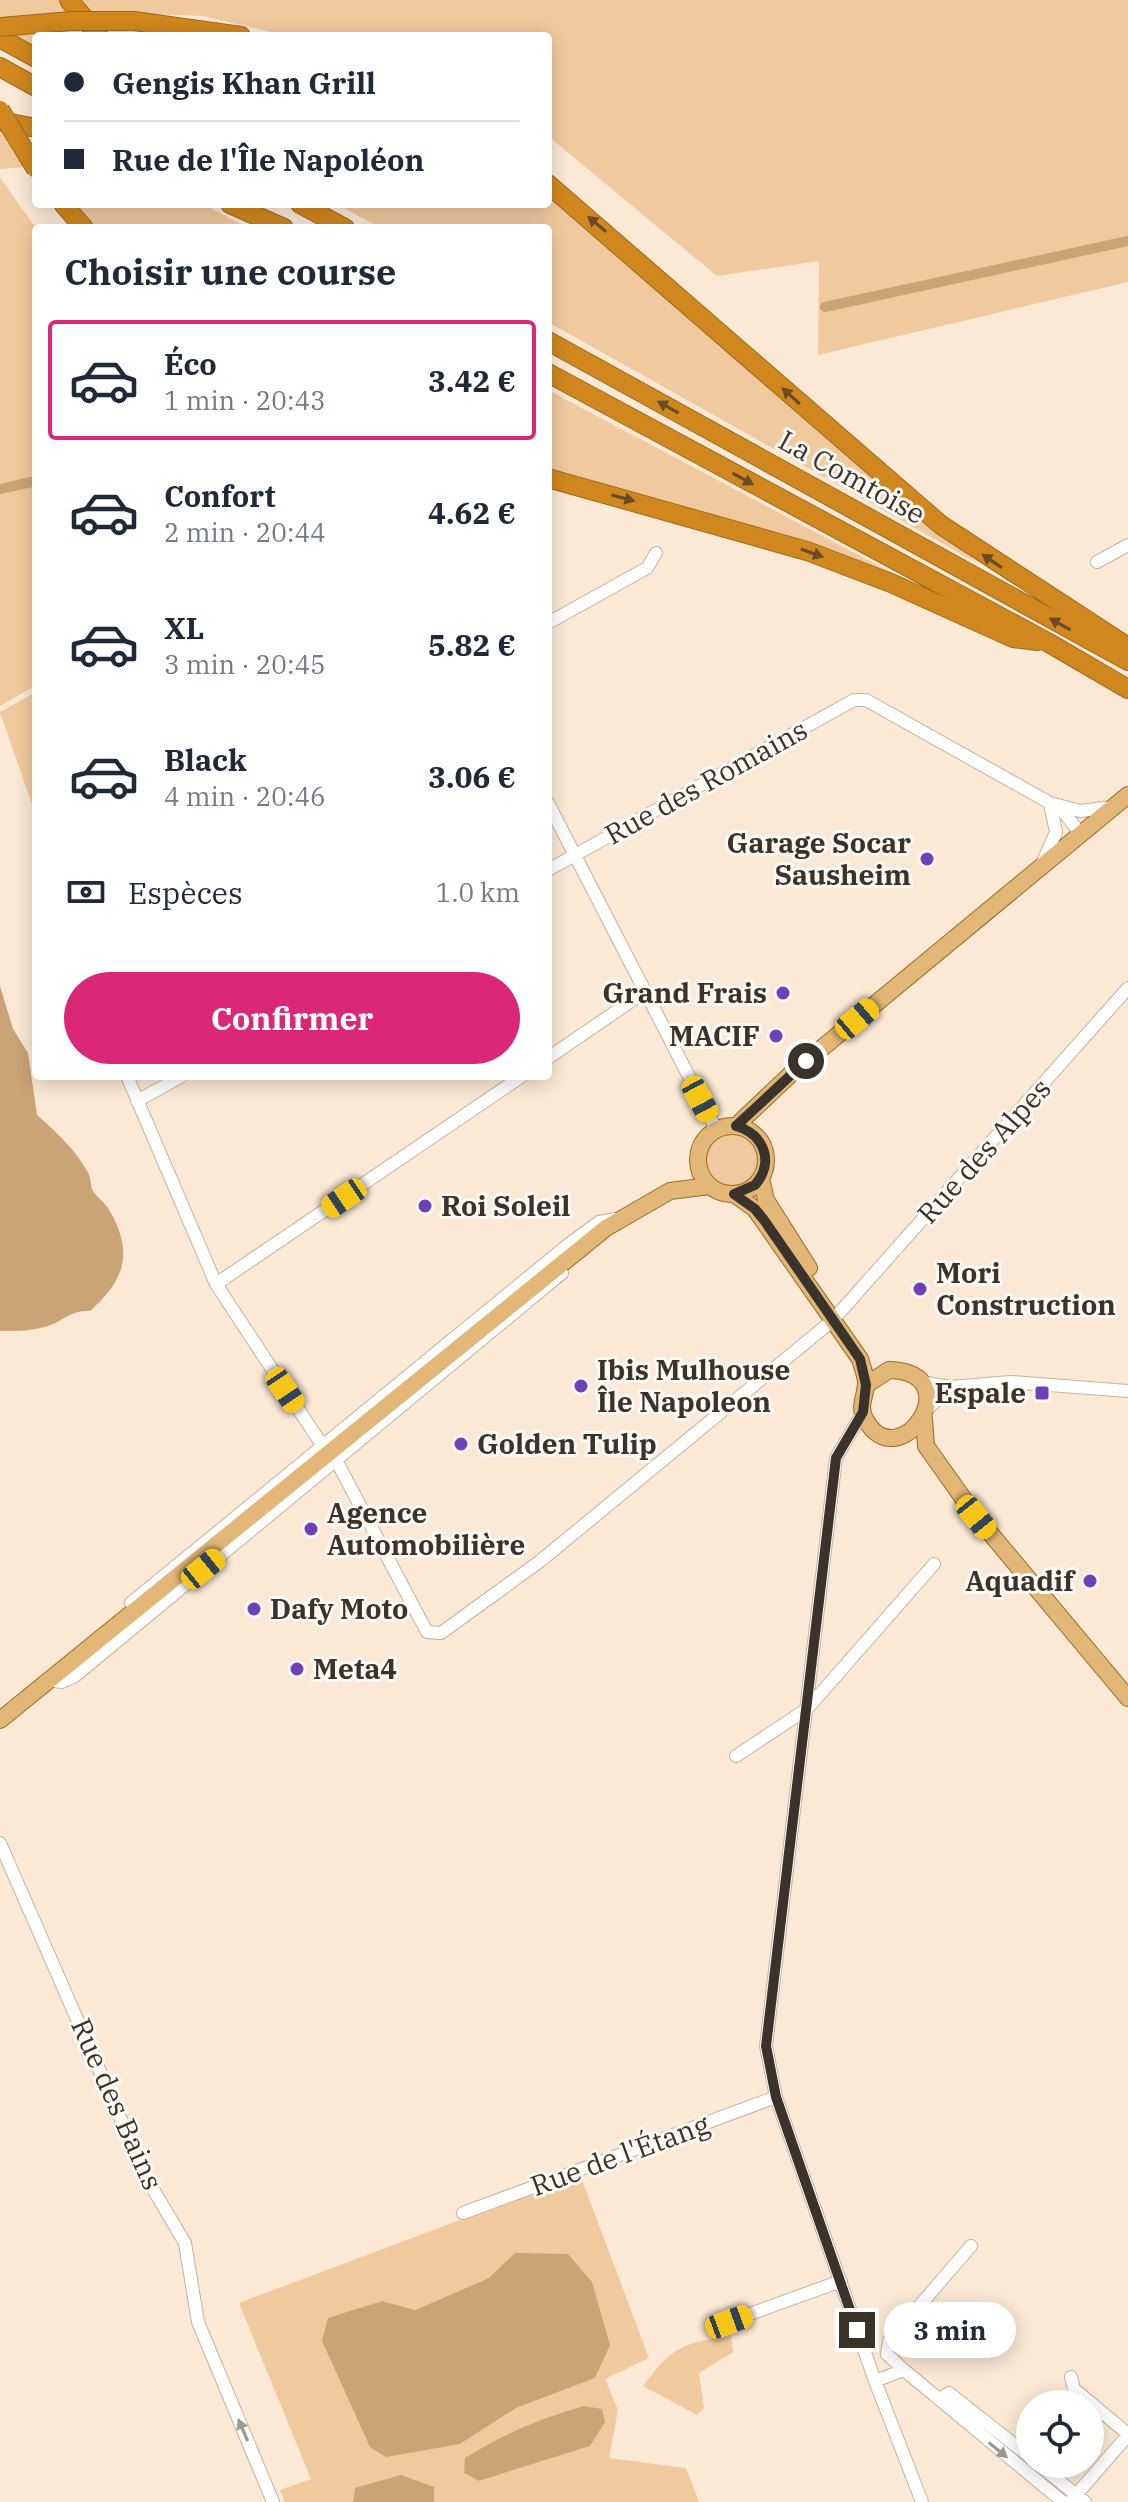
<!DOCTYPE html>
<html lang="fr">
<head>
<meta charset="utf-8">
<style>
	:root { --surface:#fff; --page:#f6f6f7; --text:#1f2937; --muted:#747a83; --line:#e0e1e3; --accent:#db2777 }
	body { margin:0; font-family:"IBM Plex Serif",serif; background:var(--page); color:var(--text); height:100vh; display:flex; flex-direction:column; font-size:30px; white-space:nowrap }
	* { box-sizing:border-box; margin:0 }
	p { font-size:26px; color:var(--muted) }
	.icon { flex:none; width:44px; height:44px; fill:none; stroke:currentColor; stroke-width:2; stroke-linecap:round; stroke-linejoin:round }
	.map { position:relative; flex:1; overflow:hidden }
	.details { position:absolute; left:32px; top:224px; width:520px; height:856px; display:flex; flex-direction:column; background:var(--surface); border-radius:8px; box-shadow:0 4px 20px #0003 }
	.details>* { flex:none }
	.banner { position:absolute; left:32px; top:32px; width:520px; height:176px; border-radius:8px; box-shadow:0 4px 20px #0003; display:grid; align-content:center; height:176px; padding:0 32px; background:var(--surface) }
	.controls { position:absolute; left:1016px; top:2390px; display:grid; gap:16px }
	.controls a { display:grid; place-items:center; width:88px; height:88px; border-radius:50%; background:var(--surface); box-shadow:0 4px 20px #0003; font-size:40px }
	.end { position:absolute; width:36px; height:36px; margin:-18px; border:10px solid #3a332b; background:#fff; box-shadow:0 0 0 4px #fff }
	.from { border-radius:50% }
	.bubble { position:absolute; height:56px; border-radius:28px; background:var(--surface); box-shadow:0 4px 20px #0003; font-size:26px; font-weight:700; line-height:56px; text-align:center }
	.car { position:absolute; width:24px; height:48px; margin:-24px -12px; border-radius:10px; box-shadow:0 0 6px 2px #0007; background:linear-gradient(#f5c518 24%,#345 0 40%,#f5c518 0 76%,#345 0 86%,#f5c518 0) }
	.banner b { display:flex; align-items:center; gap:28px; height:76px; font-size:30px }
	.banner b+b { border-top:2px solid var(--line) }
	.banner i { width:20px; height:20px; background:var(--text) }
	ul { padding:0; list-style:none }
	li { display:flex; align-items:center; gap:24px; height:120px; margin:0 16px 12px; padding:0 16px; border:4px solid transparent; border-radius:8px }
	li div { flex:1 }
	li b { display:block; font-size:30px }
	li em { font-style:normal; font-weight:700 }
	li.on { border-color:var(--accent) }
	li>.icon { width:72px; height:72px; stroke-width:1.5 }
	h2 { padding:0 32px; font-size:36px; line-height:96px }
	.pay { display:flex; align-items:center; gap:20px; height:88px; padding:0 32px; font-size:30px }
	.pay p { margin-inline-start:auto }
	.primary-button { display:flex; gap:16px; margin-top:auto; padding:16px 32px }
	.primary-button a { flex:1; height:92px; border-radius:48px; background:var(--accent); color:#fff; font-size:32px; font-weight:700; line-height:92px; text-align:center }
	.map>svg:first-child { display:block }
	.green { fill:#f1c99e; fill-rule:evenodd }
	.water { fill:#caa376 }
	.lines { fill:none; stroke-linecap:round; stroke-linejoin:round }
	.canal { stroke:#caa376; stroke-width:10 }
	.minor-casing { stroke:#c5b3a0; stroke-width:14 }
	.major-casing { stroke:#9c6a22; stroke-width:18 }
	.highway-casing { stroke:#9c6a22; stroke-width:20 }
	.minor { stroke:#fff; stroke-width:12 }
	.major { stroke:#e3b777; stroke-width:16 }
	.highway { stroke:#d0871d; stroke-width:18 }
	.highway-bridge-casing { stroke:#9c6a22; stroke-width:20; stroke-linecap:butt }
	.highway-bridge { stroke:#d0871d; stroke-width:18 }
	.oneway { fill:#674c27 }
	.oneway2 { fill:#9c9995 }
	.route { stroke:#3a332b; stroke-width:10 }
	.poi-dot { fill:#7040b8; stroke:#fdf9f5; stroke-width:3 }
	.labels { text-anchor:middle; stroke-width:6; stroke-linejoin:round; paint-order:stroke }
	.street-label { font-size:28px; fill:#3a332b; stroke:#fdf9f5 }
	.poi-label { font-size:28px; font-weight:bold; fill:#3a332b; stroke:#fdf9f5; text-anchor:start }
</style>
</head>
<body>
<div class="map">
<svg width="1128" height="2502" viewBox="0 0 1128 2502">
	<rect width="100%" height="100%" fill="#fbe9d5"/>
	<path class="green" d="M0,0H60L69,12L0,19Z
		M79,0H1128V282L818,355L819,261L717,276L548,136V36H288L203,16L88,12Z
		M85,29L91,36H36V48L11,34Z
		M101,29L193,36H108Z
		M0,126L26,167L0,169Z
		M0,178L36,228V685L0,706Z
		M548,195L855,464L979,564L548,322V228H380L337,204H548Z
		M73,204H203L248,228H94Z
		M548,390L943,600L548,473Z
		M36,692V816L0,712Z
		M705 1161a27 27 0 1 1 54 0a27 27 0 1 1-54 0Z
		M580,2175L649,2358L605,2379L618,2410L609,2458L686,2468L699,2502H434L433,2487L355,2488L353,2502H285L280,2490L311,2479L239,2303ZM515,2253L595,2378L516,2408L460,2444L382,2301L415,2310L490,2278ZM584,2406L605,2421L590,2446L479,2481L464,2473L466,2458C504,2434 541,2418 584,2406Z
		M731,2336L733,2352L699,2373L704,2408L697,2415L643,2386C673,2346 683,2343 731,2336Z"/>
	<path class="water" d="M0,986L13,1029L28,1053L37,1115C55,1131 76,1150 87,1171C91,1176 90,1183 92,1189C95,1196 103,1201 108,1208C134,1251 126,1279 90,1311C73,1310 68,1317 53,1324C37,1331 18,1331 0,1331Z
		M515,2253L568,2254L592,2282L610,2345L595,2378L516,2408L460,2444L386,2457L370,2447L322,2341L328,2318L382,2301L415,2310L489,2278Z
		M584,2406L602,2409L605,2422L590,2446L479,2481L464,2473L465,2458C503,2434 541,2418 584,2406Z
		M401,2475L434,2487V2502H353L355,2488Z"/>
	<g class="lines">
		<path class="canal" d="M825,307L1128,241
			M0,489L36,481"/>
		<defs>
			<path id="minor" d="M1097,562L1128,545
				M548,623L647,568L656,553
				M548,803L716,1129
				M1058,805L1080,833
				M1042,864L1056,832L1050,803
				M548,870L854,700H866L1050,803L1080,811L1113,807
				M548,1058L643,993
				M127,1076L216,1284L322,1445
				M137,1101L182,1076
				M216,1284L522,1076
				M920,1382L951,1387L1011,1382L1128,1391
				M927,1409L951,1387
				M863,1412L836,1458L766,2046L776,2097L875,2381L922,2502
				M336,1460L427,1632L441,1633L539,1562L833,1320L1128,988
				M131,1603L569,1244L599,1222L616,1219
				M55,1676L53,1681L62,1682L75,1676L562,1273
				M736,1756L807,1709L934,1564
				M0,1843L147,2179L185,2243L198,2322L273,2502
				M463,2213L776,2097
				M725,2323L841,2281
				M904,2370L887,2354L889,2341L971,2246
				M1071,2377L1074,2389L1128,2434
				M875,2381L904,2370L1063,2502
				M940,2399L949,2393L1030,2457
				M1038,2464L1085,2502
				M1070,2502L1128,2435"/>
			<path id="major" d="M698 1160a34 34 0 1 1 68 0a34 34 0 1 1-68 0Z
				M736,1126L793,1072L1128,795
				M761,1179L766,1200L809,1268
				M734,1194L755,1209L860,1359C862,1366 866,1376 866,1383C866,1396 858,1405 865,1419C899,1481 972,1372 889,1370L866,1385
				M924,1419L926,1446L975,1515L1128,1698
				M0,1720L606,1228L670,1191L710,1186"/>
			<path id="highway" d="M69,0L99,36
				M134,21L241,36
				M0,38L36,58
				M0,67L36,87
				M0,121L36,128
				M548,184L941,525L1128,647
				M63,204L84,228
				M230,204L284,228
				M300,204L345,228
				M548,341L1128,661
				M548,373L1049,643L1128,689
				M548,478L807,551L891,583L1013,638L1038,641"/>
		</defs>
		<use href="#minor" class="minor-casing"/>
		<use href="#major" class="major-casing"/>
		<use href="#highway" class="highway-casing"/>
		<use href="#minor" class="minor"/>
		<use href="#major" class="major"/>
		<use href="#highway" class="highway"/>
		<defs>
			<path id="highway-bridge" d="M0,27L71,21H134
				M0,110L36,169"/>
		</defs>
		<use href="#highway-bridge" class="highway-bridge-casing"/>
		<use href="#highway-bridge" class="highway-bridge"/>
	</g>
	<defs><path id="oneway-solid" d="M-6-.8H1V-3.2L6.5 0L1 3.2V.8H-6Z" transform="scale(2)"/></defs>
	<g class="oneway">
		<use href="#oneway-solid" transform="translate(597 224) rotate(-140)"/>
		<use href="#oneway-solid" transform="translate(791 396) rotate(-138)"/>
		<use href="#oneway-solid" transform="translate(668 407) rotate(-151)"/>
		<use href="#oneway-solid" transform="translate(743 479) rotate(29)"/>
		<use href="#oneway-solid" transform="translate(623 498) rotate(15)"/>
		<use href="#oneway-solid" transform="translate(812 553) rotate(20)"/>
		<use href="#oneway-solid" transform="translate(992 561) rotate(-146)"/>
		<use href="#oneway-solid" transform="translate(1060 624) rotate(-151)"/>
	</g>
	<g class="oneway2">
		<use href="#oneway-solid" transform="translate(243 2430) rotate(-113)"/>
		<use href="#oneway-solid" transform="translate(998 2450) rotate(39)"/>
	</g>
	<g class="lines">
		<path class="route" d="M806,1061L736,1126C764,1134 775,1162 755,1185L734,1194L755,1209L764,1220L860,1359L866,1385L863,1412L836,1458L766,2046L776,2097L857,2330"/>
	</g>
	<g class="poi-dot">
		<circle cx="927" cy="859" r="8"/>
		<circle cx="783" cy="993" r="8"/>
		<circle cx="776" cy="1036" r="8"/>
		<circle cx="425" cy="1206" r="8"/>
		<circle cx="920" cy="1289" r="8"/>
		<circle cx="581" cy="1386" r="8"/>
		<rect x="1034" y="1385" width="16" height="16" rx="4"/>
		<circle cx="461" cy="1444" r="8"/>
		<circle cx="311" cy="1529" r="8"/>
		<circle cx="1090" cy="1581" r="8"/>
		<circle cx="254" cy="1609" r="8"/>
		<circle cx="297" cy="1669" r="8"/>
	</g>
	<g class="labels">
		<g class="street-label">
			<text transform="translate(852 477) rotate(29)" y="10">La Comtoise</text>
			<text transform="translate(706 782) rotate(-29)" y="10">Rue des Romains</text>
			<text transform="translate(984 1151) rotate(-48)" y="10">Rue des Alpes</text>
			<text transform="translate(117 2104) rotate(66)" y="10">Rue des Bains</text>
			<text transform="translate(620 2155) rotate(-20)" y="10">Rue de l'Étang</text>
		</g>
		<g class="poi-label">
			<text x="911" y="853" text-anchor="end">Garage Socar<tspan x="911" dy="32">Sausheim</tspan></text>
			<text x="767" y="1003" text-anchor="end">Grand Frais</text>
			<text x="760" y="1046" text-anchor="end">MACIF</text>
			<text x="441" y="1216">Roi Soleil</text>
			<text x="936" y="1283">Mori<tspan x="936" dy="32">Construction</tspan></text>
			<text x="597" y="1380">Ibis Mulhouse<tspan x="597" dy="32">Île Napoleon</tspan></text>
			<text x="1026" y="1403" text-anchor="end">Espale</text>
			<text x="477" y="1454">Golden Tulip</text>
			<text x="327" y="1523">Agence<tspan x="327" dy="32">Automobilière</tspan></text>
			<text x="1074" y="1591" text-anchor="end">Aquadif</text>
			<text x="270" y="1619">Dafy Moto</text>
			<text x="313" y="1679">Meta4</text>
		</g>
	</g>
</svg>
<div class="controls">
<a><svg class="icon" aria-label="locate" viewBox="0 0 24 24"><circle cx="12" cy="12" r="6"/><path d="M12 2v4M12 18v4M2 12h4M18 12h4"/></svg></a>
</div>
<i class="end from" style="left:806px;top:1061px"></i>
<i class="end" style="left:857px;top:2330px"></i>
<div class="bubble" style="left:884px;top:2302px;width:132px">3 min</div>
<i class="car" style="left:857px;top:1019px;rotate:50deg"></i>
<i class="car" style="left:700px;top:1099px;rotate:152deg"></i>
<i class="car" style="left:344px;top:1198px;rotate:236deg"></i>
<i class="car" style="left:285px;top:1390px;rotate:146deg"></i>
<i class="car" style="left:976px;top:1517px;rotate:141deg"></i>
<i class="car" style="left:203px;top:1569px;rotate:51deg"></i>
<i class="car" style="left:729px;top:2322px;rotate:70deg"></i>
<div class="banner">
<b><i class="from"></i>Gengis Khan Grill</b>
<b><i></i>Rue de l'Île Napoléon</b>
</div>
<section class="details">
<h2>Choisir une course</h2>
<ul>
<li class="on"><svg class="icon" aria-label="car" viewBox="0 0 24 24"><path d="M5 17H2v-5l4-1 3-4h7l3 4 3 1v5h-3M9 17h6M6 11h13"/><circle cx="7" cy="17" r="2"/><circle cx="17" cy="17" r="2"/></svg><div><b>Éco</b><p>1 min · 20:43</p></div><em>3.42 €</em></li>
<li><svg class="icon" aria-label="car" viewBox="0 0 24 24"><path d="M5 17H2v-5l4-1 3-4h7l3 4 3 1v5h-3M9 17h6M6 11h13"/><circle cx="7" cy="17" r="2"/><circle cx="17" cy="17" r="2"/></svg><div><b>Confort</b><p>2 min · 20:44</p></div><em>4.62 €</em></li>
<li><svg class="icon" aria-label="car" viewBox="0 0 24 24"><path d="M5 17H2v-5l4-1 3-4h7l3 4 3 1v5h-3M9 17h6M6 11h13"/><circle cx="7" cy="17" r="2"/><circle cx="17" cy="17" r="2"/></svg><div><b>XL</b><p>3 min · 20:45</p></div><em>5.82 €</em></li>
<li><svg class="icon" aria-label="car" viewBox="0 0 24 24"><path d="M5 17H2v-5l4-1 3-4h7l3 4 3 1v5h-3M9 17h6M6 11h13"/><circle cx="7" cy="17" r="2"/><circle cx="17" cy="17" r="2"/></svg><div><b>Black</b><p>4 min · 20:46</p></div><em>3.06 €</em></li>
</ul>
<div class="pay"><svg class="icon" aria-label="cash" viewBox="0 0 24 24"><path d="M3 7h18v10H3z"/><circle cx="12" cy="12" r="2"/></svg>Espèces<p>1.0 km</p></div>
<div class="primary-button"><a>Confirmer</a></div>
</section>
</div>
</body>
</html>
